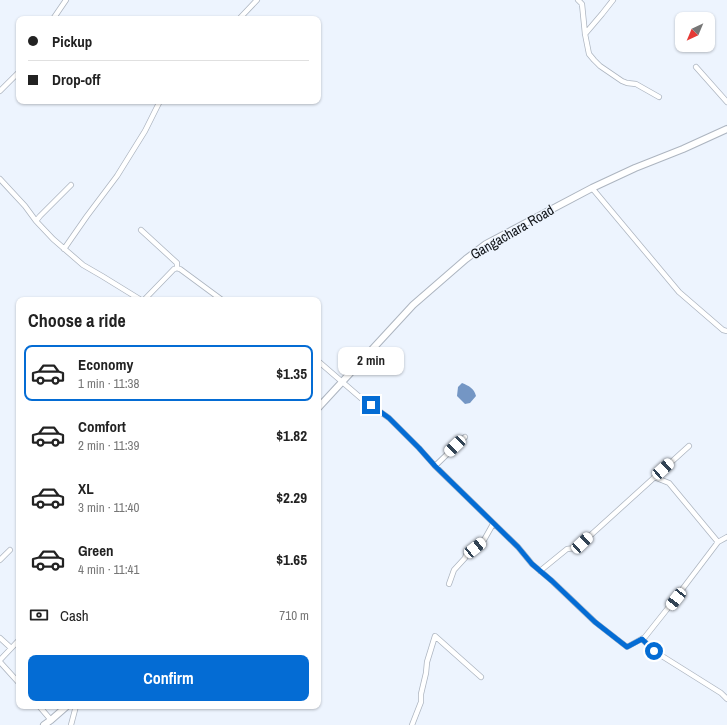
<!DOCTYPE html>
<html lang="en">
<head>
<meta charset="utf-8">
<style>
	:root { --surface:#fff; --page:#f6f6f6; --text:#222; --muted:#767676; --line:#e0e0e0; --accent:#046cd4 }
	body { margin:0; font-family:"Archivo Narrow",sans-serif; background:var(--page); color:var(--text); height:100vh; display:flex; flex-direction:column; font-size:15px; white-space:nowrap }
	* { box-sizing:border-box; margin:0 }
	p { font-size:13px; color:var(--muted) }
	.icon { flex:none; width:22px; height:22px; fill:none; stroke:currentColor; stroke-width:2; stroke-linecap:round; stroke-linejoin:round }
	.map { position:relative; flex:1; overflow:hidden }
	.sheet { position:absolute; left:16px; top:297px; width:305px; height:412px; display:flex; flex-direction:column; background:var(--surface); border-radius:8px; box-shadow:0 1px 3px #0004 }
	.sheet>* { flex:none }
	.top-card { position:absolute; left:16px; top:16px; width:305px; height:88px; border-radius:8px; box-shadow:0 1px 3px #0004; display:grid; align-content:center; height:88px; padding:0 12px; background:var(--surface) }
	.needle { width:26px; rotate:224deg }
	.controls { position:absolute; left:675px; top:12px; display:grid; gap:8px }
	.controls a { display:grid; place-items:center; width:40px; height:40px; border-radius:8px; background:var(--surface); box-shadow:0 1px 3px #0004; font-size:20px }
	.end { position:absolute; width:18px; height:18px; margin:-9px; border:5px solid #046cd4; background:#fff; box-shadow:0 0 0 2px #fff }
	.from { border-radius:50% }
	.bubble { position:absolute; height:28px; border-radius:8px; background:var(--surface); box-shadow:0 1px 3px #0004; font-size:13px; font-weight:700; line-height:28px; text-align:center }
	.car { position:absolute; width:12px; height:24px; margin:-12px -6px; border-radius:5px; box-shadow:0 0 3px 1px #0007; background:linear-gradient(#fff 24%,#345 0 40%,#fff 0 76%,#345 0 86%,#fff 0) }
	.top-card b { display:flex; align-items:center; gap:14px; height:38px; font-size:15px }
	.top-card b+b { border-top:1px solid var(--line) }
	.top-card i { width:10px; height:10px; background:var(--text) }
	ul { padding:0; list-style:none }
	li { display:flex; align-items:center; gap:12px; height:56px; margin:0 8px 6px; padding:0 4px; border:2px solid transparent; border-radius:8px }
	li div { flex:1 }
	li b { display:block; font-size:15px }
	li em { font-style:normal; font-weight:700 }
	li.current { border-color:var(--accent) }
	li>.icon { width:36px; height:36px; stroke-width:1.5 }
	h2 { padding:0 12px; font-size:18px; line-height:48px }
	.pay { display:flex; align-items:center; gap:10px; height:44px; padding:0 12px; font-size:15px }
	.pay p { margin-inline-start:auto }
	.button { display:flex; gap:8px; margin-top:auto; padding:8px 12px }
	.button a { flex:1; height:46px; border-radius:8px; background:var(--accent); color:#fff; font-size:16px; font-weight:700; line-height:46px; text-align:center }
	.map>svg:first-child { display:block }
	.water { fill:#7496c4 }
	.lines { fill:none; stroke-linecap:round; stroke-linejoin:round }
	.minor-casing { stroke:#adb5c0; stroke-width:6 }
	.secondary-casing { stroke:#adb5c0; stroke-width:8 }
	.minor { stroke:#fff; stroke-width:4.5 }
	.secondary { stroke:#fff; stroke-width:6 }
	.route { stroke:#046cd4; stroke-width:5 }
	.labels { text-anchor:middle; stroke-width:3; stroke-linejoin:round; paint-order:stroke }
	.street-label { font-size:14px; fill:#0e1115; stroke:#edf4fe }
</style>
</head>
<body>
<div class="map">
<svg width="727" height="725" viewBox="0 0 727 725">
	<rect width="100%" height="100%" fill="#edf4fe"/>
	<path class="water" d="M462,383C469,386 474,388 476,396L470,403L465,404L457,396L458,387Z"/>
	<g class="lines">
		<defs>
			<path id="minor" d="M578,0L582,4L585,34L589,54L594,60L600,66L622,81L627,83L636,84L659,97
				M53,19L66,0
				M239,19L257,0
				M585,34L602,14L613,0
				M696,67L727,102
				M0,91L19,72
				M0,179L25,206L36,221
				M71,185L40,216L36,221L53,239L83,265L102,276L141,300
				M592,188L679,292L723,330L727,331
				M141,230L177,263V268
				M64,249L87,216L117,176L145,131L160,101
				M144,300L174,269L177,268L180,269L222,300
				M318,361L362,399L389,418L419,448L435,466L518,547L532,564L552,581L595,622L627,647L645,637L668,608L718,542L727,537
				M435,466L465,437
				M654,477L669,483L718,542
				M0,560L10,550
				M540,571L567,549L575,548L582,543L689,446
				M449,584L454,570L465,558L466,555L484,540L493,524
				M0,638L11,648
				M642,639L654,651L721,693L727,699
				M0,660L19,640
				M0,662L19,683
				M39,706L51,720
				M71,725L76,706
				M412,725L421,702V694L426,673L427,662L435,636L481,677"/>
			<path id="secondary" d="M318,408L413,305L466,259L486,244L592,188L635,168L683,149L727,129
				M44,725L51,720L67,706"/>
		</defs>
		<use href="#minor" class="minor-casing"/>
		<use href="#secondary" class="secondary-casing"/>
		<use href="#minor" class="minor"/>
		<use href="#secondary" class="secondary"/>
	</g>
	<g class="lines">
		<path class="route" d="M371,405L389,418L419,448L435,466L518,547L532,564L552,581L595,622L627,647L642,639L654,651"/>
	</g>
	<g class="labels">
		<g class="street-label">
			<text transform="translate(512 232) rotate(-30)" y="5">Gangachara Road</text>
		</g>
	</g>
</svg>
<div class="controls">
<a><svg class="needle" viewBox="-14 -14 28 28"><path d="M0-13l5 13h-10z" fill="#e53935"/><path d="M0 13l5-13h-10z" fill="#767676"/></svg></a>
</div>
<i class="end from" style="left:654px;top:651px"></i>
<i class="end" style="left:371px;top:405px"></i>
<div class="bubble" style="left:338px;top:347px;width:66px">2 min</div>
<i class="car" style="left:455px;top:446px;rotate:226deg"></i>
<i class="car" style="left:663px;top:469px;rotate:48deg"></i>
<i class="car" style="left:582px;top:543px;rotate:47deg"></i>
<i class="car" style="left:475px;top:548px;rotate:51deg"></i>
<i class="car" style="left:676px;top:599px;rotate:218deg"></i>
<div class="top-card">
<b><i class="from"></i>Pickup</b>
<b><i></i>Drop-off</b>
</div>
<section class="sheet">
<h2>Choose a ride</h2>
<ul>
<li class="current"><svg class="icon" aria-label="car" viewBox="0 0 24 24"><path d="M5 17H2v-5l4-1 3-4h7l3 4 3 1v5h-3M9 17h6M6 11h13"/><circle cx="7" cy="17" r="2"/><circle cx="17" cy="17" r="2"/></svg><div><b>Economy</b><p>1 min · 11:38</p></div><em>$1.35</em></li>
<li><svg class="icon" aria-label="car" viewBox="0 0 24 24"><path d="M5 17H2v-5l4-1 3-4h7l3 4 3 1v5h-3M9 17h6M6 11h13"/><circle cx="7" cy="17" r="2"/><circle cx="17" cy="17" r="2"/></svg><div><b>Comfort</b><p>2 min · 11:39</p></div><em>$1.82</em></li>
<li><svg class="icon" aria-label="car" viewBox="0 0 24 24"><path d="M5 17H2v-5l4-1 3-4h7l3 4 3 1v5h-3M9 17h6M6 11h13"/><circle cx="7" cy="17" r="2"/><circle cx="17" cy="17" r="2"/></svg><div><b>XL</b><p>3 min · 11:40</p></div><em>$2.29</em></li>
<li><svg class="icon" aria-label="car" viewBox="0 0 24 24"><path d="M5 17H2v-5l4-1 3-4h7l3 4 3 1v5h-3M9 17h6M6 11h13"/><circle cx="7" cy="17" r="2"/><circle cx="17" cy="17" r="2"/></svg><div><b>Green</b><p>4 min · 11:41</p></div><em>$1.65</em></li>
</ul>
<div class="pay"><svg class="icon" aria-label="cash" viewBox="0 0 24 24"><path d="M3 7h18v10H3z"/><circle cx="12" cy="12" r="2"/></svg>Cash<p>710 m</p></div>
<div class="button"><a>Confirm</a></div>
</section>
</div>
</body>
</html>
